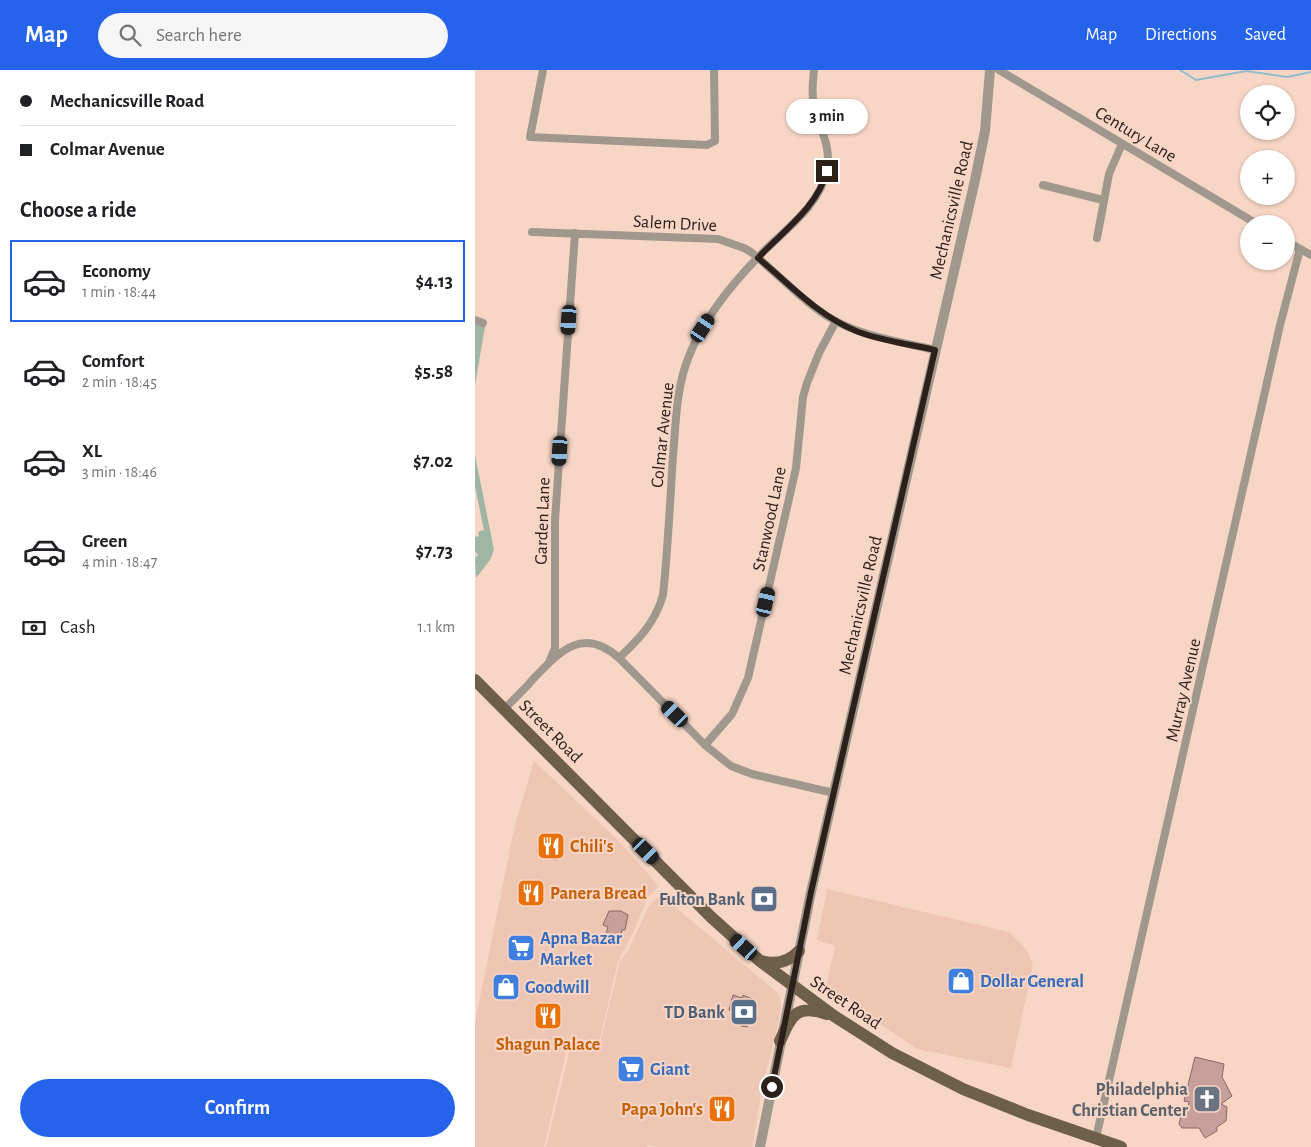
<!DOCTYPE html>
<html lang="en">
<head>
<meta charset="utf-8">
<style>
	:root { --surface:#fff; --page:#f6f6f6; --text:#202124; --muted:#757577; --line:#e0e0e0; --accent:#2563eb }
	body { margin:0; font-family:"Alegreya Sans",sans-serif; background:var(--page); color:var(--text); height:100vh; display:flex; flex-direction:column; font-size:19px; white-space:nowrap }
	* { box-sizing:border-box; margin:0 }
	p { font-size:16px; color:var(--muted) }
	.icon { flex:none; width:28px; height:28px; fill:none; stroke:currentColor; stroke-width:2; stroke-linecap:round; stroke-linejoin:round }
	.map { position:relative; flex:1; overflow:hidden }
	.details { display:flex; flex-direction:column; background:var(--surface); width:475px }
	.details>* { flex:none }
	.guide { display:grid; align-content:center; height:110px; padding:0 20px; background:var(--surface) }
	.controls { position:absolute; left:765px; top:15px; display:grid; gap:10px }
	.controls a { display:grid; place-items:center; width:55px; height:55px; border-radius:50%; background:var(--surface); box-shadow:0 1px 4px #0004; font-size:25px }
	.end { position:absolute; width:22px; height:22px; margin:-11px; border:6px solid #2c201b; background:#fff; box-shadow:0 0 0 2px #fff }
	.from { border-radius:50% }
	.bubble { position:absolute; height:35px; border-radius:18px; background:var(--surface); box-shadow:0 1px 4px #0004; font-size:16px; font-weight:700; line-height:35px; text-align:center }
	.car { position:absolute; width:15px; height:30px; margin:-15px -8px; border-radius:6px; box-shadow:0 0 4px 1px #0007; background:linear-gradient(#222 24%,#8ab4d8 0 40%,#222 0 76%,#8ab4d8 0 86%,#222 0) }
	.guide b { display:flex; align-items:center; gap:18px; height:48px; font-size:19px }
	.guide b+b { border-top:1px solid var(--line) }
	.guide i { width:12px; height:12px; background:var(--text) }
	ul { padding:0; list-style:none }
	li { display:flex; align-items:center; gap:15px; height:82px; margin:0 10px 8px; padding:0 10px; border:2px solid transparent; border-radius:0px }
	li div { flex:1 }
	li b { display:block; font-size:19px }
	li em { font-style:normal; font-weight:700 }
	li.current { border-color:var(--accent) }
	li>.icon { width:45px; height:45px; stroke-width:1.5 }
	h2 { padding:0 20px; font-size:22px; line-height:60px }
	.pay { display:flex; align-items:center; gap:12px; height:55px; padding:0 20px; font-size:19px }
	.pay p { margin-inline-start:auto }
	.action { display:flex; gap:10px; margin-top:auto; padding:10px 20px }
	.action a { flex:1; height:58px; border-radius:30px; background:var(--accent); color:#fff; font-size:20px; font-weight:700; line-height:58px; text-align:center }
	header { display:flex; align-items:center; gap:30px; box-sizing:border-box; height:70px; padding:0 25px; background:var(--accent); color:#fff }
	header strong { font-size:24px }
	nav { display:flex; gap:28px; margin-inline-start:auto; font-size:18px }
	.search { width:350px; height:45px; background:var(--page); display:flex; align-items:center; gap:12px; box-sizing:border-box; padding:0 18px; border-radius:28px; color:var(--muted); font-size:19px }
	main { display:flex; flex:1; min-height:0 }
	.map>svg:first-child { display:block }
	.built { fill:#eec6b4 }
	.green { fill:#9fb6a4 }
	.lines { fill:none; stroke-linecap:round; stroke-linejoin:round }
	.stream { stroke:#94bbcb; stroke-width:2 }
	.building { fill:#c8a09b; stroke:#886763 }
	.minor { stroke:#a1988d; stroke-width:8 }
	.tertiary { stroke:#a1988d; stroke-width:10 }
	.primary { stroke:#6e5f4a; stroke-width:12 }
	.route { stroke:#2c201b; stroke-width:6 }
	.labels { text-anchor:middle; stroke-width:4; stroke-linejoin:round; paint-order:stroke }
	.street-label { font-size:18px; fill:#2c201b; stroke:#f8d6c6 }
	.food-label { font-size:18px; font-weight:bold; fill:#c56008; stroke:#f8d6c6; text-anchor:start }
	.service-label { font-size:18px; font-weight:bold; fill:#4e5e75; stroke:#f8d6c6; text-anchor:end }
	.shop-label { font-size:18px; font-weight:bold; fill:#366cbe; stroke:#f8d6c6; text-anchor:start }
	.worship-label { font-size:18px; font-weight:bold; fill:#5b616d; stroke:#f8d6c6; text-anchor:end }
</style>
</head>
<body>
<header>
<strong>Map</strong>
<div class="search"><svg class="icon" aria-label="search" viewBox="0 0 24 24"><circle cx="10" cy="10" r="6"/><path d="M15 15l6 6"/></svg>Search here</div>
<nav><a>Map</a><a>Directions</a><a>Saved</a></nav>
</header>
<main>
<section class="details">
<div class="guide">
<b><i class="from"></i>Mechanicsville Road</b>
<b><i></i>Colmar Avenue</b>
</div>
<h2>Choose a ride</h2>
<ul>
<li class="current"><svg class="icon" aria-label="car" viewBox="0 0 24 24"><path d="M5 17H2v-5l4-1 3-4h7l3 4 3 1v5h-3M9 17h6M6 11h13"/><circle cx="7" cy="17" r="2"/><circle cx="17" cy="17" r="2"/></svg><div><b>Economy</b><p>1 min · 18:44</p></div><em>$4.13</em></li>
<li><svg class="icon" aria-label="car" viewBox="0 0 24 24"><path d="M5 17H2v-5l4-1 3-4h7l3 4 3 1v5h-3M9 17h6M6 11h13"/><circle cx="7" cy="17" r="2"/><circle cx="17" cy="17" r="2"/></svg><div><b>Comfort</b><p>2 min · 18:45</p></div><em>$5.58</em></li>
<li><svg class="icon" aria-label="car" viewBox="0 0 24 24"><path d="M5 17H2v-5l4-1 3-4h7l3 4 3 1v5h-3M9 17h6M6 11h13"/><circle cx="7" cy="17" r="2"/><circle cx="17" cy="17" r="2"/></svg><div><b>XL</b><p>3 min · 18:46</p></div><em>$7.02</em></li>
<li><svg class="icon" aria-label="car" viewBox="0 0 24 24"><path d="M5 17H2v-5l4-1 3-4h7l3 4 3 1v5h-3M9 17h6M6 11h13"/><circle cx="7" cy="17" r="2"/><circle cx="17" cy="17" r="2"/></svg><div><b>Green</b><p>4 min · 18:47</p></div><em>$7.73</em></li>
</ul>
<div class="pay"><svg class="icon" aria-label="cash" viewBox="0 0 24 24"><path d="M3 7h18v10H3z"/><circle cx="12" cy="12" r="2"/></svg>Cash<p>1.1 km</p></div>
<div class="action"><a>Confirm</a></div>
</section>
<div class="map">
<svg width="836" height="1077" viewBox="0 0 836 1077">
	<rect width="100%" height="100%" fill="#f8d6c6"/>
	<path class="built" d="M59,691L142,769L184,816L171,830L160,859L143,891L124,973L94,970L69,1077H0V952L40,755Z
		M352,819L534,862L551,879L558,894L536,998L442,979L357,921L352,913L360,876L342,870Z
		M188,821L205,841L304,924L306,936L304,950L287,1019L277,1077H182L173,1075L172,1077H71L97,971L125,974L145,891L153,881L173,838Z"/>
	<path class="green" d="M0,252L10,257L0,315Z
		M0,385L19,480L15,490L1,508L0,488L3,485L0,481V467L4,466L3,462L9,460L0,417Z"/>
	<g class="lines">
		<path class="stream" d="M705,0L721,10L771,1L812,7L836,2"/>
	</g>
	<path class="building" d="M67,763L87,768L86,773L89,774L88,779H84L82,790L64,786L65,782H62Z
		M134,841H146L153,845L150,860H147L145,868L131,864L133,857L128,855Z
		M258,925L267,928L268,925L279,930L272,957L266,956L269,944L254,940Z
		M720,987L749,994L747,1007L757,1026L746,1034L752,1037L751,1051L742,1057V1061L730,1068L724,1058H707L704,1054L707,1042H712L714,1032L709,1031Z"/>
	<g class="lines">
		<path class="minor" d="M68,0L55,67L232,75L240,71L239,0
			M524,0L782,154
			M568,115L628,130
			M57,162L243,169L269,178L276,182C301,202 323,227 350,245C383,266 422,271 460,280
			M622,168L634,104L647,74
			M811,171L836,185
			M0,250L8,253
			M144,588C164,569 180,553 188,525C193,479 195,432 198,386C201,351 201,318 214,286C229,247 262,208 291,179C315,156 345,134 352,100C357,76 343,56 339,34C336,23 338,11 339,0
			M75,590L80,578V450L100,163
			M29,639C39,629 50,619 59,608C85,581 108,556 144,588L230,675L256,696L277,704L359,723
			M230,675L257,644L273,608L321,398L328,327L332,313L344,283L361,251
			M621,1068L805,255L825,179"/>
		<path class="tertiary" d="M285,1077L336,822L500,110L510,61L515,0"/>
		<path class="primary" d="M0,610L236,847L285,891L359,946L417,983L488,1019L553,1045L646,1077
			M286,891C300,895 314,892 324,881
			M305,971C317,944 322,934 352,944"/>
	</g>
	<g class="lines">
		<path class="route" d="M297,1017L336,822L460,280C434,274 406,271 381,261C342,245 315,214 283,188C308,161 342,138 352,101"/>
	</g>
	<defs>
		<symbol id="restaurant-square" viewBox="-11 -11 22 22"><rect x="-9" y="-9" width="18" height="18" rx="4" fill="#e8710a" stroke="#f8d6c6"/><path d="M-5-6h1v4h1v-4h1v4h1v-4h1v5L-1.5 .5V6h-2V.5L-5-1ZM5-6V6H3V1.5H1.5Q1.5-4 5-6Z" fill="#fff"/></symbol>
		<symbol id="bank-square" viewBox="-11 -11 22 22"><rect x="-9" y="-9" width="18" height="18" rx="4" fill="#5c6f8a" stroke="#f8d6c6"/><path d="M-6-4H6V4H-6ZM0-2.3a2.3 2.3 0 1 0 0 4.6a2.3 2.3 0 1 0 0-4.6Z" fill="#fff"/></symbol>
		<symbol id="supermarket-square" viewBox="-11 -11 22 22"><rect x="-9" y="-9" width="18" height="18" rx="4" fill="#3f7fe0" stroke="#f8d6c6"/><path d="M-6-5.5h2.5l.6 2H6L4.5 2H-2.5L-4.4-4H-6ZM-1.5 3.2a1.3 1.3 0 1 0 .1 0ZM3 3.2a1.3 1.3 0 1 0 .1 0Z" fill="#fff"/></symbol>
		<symbol id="shop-square" viewBox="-11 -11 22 22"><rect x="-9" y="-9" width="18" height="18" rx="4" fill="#3f7fe0" stroke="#f8d6c6"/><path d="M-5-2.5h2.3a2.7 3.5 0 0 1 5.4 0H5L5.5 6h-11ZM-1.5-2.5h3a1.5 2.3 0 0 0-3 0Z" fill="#fff"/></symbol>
		<symbol id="church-square" viewBox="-11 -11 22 22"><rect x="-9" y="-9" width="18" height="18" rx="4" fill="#6b7280" stroke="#f8d6c6"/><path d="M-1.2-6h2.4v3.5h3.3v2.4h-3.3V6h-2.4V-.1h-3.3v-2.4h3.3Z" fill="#fff"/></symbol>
	</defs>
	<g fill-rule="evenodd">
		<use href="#restaurant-square" x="60" y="760" width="32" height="32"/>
		<use href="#restaurant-square" x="40" y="807" width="32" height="32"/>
		<use href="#bank-square" x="273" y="813" width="32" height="32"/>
		<use href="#supermarket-square" x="30" y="862" width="32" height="32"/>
		<use href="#shop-square" x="470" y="895" width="32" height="32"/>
		<use href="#shop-square" x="15" y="901" width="32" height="32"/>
		<use href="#bank-square" x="253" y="926" width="32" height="32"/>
		<use href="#restaurant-square" x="57" y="930" width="32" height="32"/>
		<use href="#supermarket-square" x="140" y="983" width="32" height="32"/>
		<use href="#church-square" x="716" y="1013" width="32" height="32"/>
		<use href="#restaurant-square" x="231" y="1023" width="32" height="32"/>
	</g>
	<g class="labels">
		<g class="street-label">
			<text transform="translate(661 64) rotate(31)" y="6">Century Lane</text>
			<text transform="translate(476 140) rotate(-77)" y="6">Mechanicsville Road</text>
			<text transform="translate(200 153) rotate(3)" y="6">Salem Drive</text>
			<text transform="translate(187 365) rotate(-84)" y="6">Colmar Avenue</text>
			<text transform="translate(294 449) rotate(-78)" y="6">Stanwood Lane</text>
			<text transform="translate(67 451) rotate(-88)" y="6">Garden Lane</text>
			<text transform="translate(385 535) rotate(-77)" y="6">Mechanicsville Road</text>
			<text transform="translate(708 620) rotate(-77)" y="6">Murray Avenue</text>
			<text transform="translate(76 661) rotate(45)" y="6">Street Road</text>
			<text transform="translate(371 932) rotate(34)" y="6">Street Road</text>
		</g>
		<g class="food-label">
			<text x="95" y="782">Chili's</text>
			<text x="75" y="829">Panera Bread</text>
			<text x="73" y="980" text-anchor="middle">Shagun Palace</text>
			<text x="228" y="1045" text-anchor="end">Papa John's</text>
		</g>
		<g class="service-label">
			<text x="270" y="835">Fulton Bank</text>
			<text x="250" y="948">TD Bank</text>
		</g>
		<g class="shop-label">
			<text x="65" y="874">Apna Bazar<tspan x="65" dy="21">Market</tspan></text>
			<text x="505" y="917">Dollar General</text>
			<text x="50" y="923">Goodwill</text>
			<text x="175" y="1005">Giant</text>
		</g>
		<g class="worship-label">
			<text x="713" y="1025">Philadelphia<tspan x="713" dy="21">Christian Center</tspan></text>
		</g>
	</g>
</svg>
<div class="controls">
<a><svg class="icon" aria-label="locate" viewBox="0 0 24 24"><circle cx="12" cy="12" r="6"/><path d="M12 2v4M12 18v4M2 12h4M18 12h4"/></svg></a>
<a>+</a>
<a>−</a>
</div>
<i class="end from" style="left:297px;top:1017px"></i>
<i class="end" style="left:352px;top:101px"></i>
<div class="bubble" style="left:311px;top:29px;width:82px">3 min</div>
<i class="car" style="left:94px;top:250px;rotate:184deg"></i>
<i class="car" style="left:228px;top:258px;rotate:33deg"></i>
<i class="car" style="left:85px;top:381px;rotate:184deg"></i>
<i class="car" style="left:291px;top:532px;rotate:13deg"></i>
<i class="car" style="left:200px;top:644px;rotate:314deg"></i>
<i class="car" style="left:171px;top:781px;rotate:135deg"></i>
<i class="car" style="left:269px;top:877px;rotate:312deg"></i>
</div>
</main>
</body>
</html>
